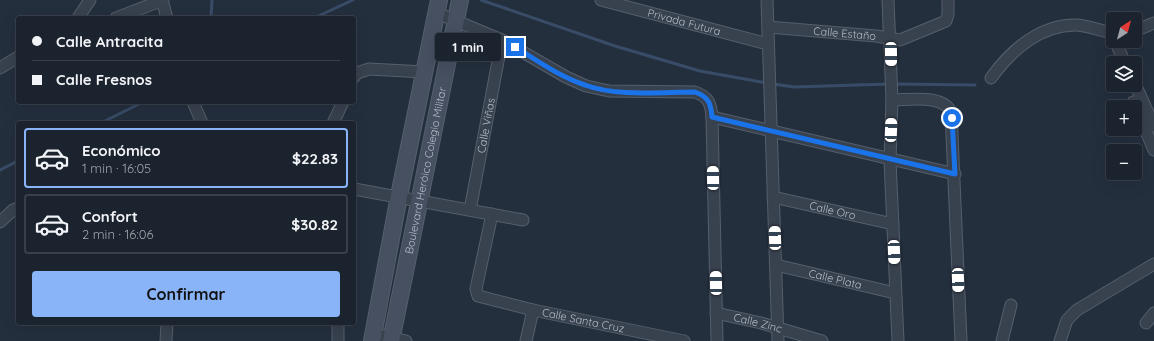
<!DOCTYPE html>
<html lang="es">
<head>
<meta charset="utf-8">
<style>
	:root { --surface:#1b232e; --page:#282f3a; --text:#f1f3f6; --muted:#a0a4aa; --line:#39404a; --accent:#8ab4f8 }
	body { margin:0; font-family:Quicksand,sans-serif; background:var(--page); color:var(--text); height:100vh; display:flex; flex-direction:column; font-size:15px; white-space:nowrap }
	* { box-sizing:border-box; margin:0 }
	p { font-size:13px; color:var(--muted) }
	.icon { flex:none; width:22px; height:22px; fill:none; stroke:currentColor; stroke-width:2; stroke-linecap:round; stroke-linejoin:round }
	.map { position:relative; flex:1; overflow:hidden }
	.details { position:absolute; left:16px; top:121px; width:340px; height:204px; display:flex; flex-direction:column; background:var(--surface); border-radius:4px; box-shadow:0 4px 16px #0002,0 0 0 1px var(--line) }
	.details>* { flex:none }
	.guide { position:absolute; left:16px; top:16px; width:340px; height:88px; border-radius:4px; box-shadow:0 4px 16px #0002,0 0 0 1px var(--line); display:grid; align-content:center; height:88px; padding:0 16px; background:var(--surface) }
	.needle { width:26px; rotate:36deg }
	.controls { position:absolute; left:1106px; top:12px; display:grid; gap:8px }
	.controls a { display:grid; place-items:center; width:36px; height:36px; border-radius:4px; background:var(--surface); box-shadow:0 4px 16px #0002,0 0 0 1px var(--line); font-size:20px }
	.end { position:absolute; width:18px; height:18px; margin:-9px; border:5px solid #1a73e8; background:#fff; box-shadow:0 0 0 2px #fff }
	.from { border-radius:50% }
	.bubble { position:absolute; height:28px; border-radius:4px; background:var(--surface); box-shadow:0 4px 16px #0002,0 0 0 1px var(--line); font-size:13px; font-weight:700; line-height:28px; text-align:center }
	.car { position:absolute; width:12px; height:24px; margin:-12px -6px; border-radius:5px; box-shadow:0 0 3px 1px #0007; background:linear-gradient(#fff 24%,#345 0 40%,#fff 0 76%,#345 0 86%,#fff 0) }
	.guide b { display:flex; align-items:center; gap:14px; height:38px; font-size:15px }
	.guide b+b { border-top:1px solid var(--line) }
	.guide i { width:10px; height:10px; background:var(--text) }
	ul { padding:7px 0 0; list-style:none }
	li { display:flex; align-items:center; gap:12px; height:60px; margin:0 8px 6px; padding:0 8px; border:2px solid var(--line); border-radius:4px }
	li div { flex:1 }
	li b { display:block; font-size:15px }
	li em { font-style:normal; font-weight:700 }
	li.on { border-color:var(--accent) }
	li>.icon { width:36px; height:36px; stroke-width:1.5 }
	.cta { display:flex; gap:8px; margin-top:auto; padding:8px 16px }
	.cta a { flex:1; height:46px; border-radius:4px; background:var(--accent); color:#111; font-size:16px; font-weight:700; line-height:46px; text-align:center }
	.map>svg:first-child { display:block }
	.lines { fill:none; stroke-linecap:round; stroke-linejoin:round }
	.stream { stroke:#394c67; stroke-width:3 }
	.street-casing { stroke:#565f6c; stroke-width:13 }
	.secondary-casing { stroke:#565f6c; stroke-width:18 }
	.street { stroke:#38414e; stroke-width:11 }
	.secondary { stroke:#465061; stroke-width:16 }
	.route { stroke:#1a73e8; stroke-width:5 }
	.labels { text-anchor:middle; stroke-width:4; stroke-linejoin:round; paint-order:stroke }
	.street-label { font-size:11px; fill:#b4bcc9; stroke:#1d2633 }
</style>
</head>
<body>
<div class="map">
<svg width="1154" height="341" viewBox="0 0 1154 341">
	<rect width="100%" height="100%" fill="#242f3e"/>
	<g class="lines">
		<path class="stream" d="M481,0L615,46L700,71L767,83
			M211,18L212,0
			M314,18L353,0
			M773,84L794,87L889,84
			M894,84L975,85
			M101,123L143,102
			M0,170L18,161"/>
		<defs>
			<g id="street">
				<path d="M162,0L167,18"/>
				<path id="s1" d="M601,0L768,44"/>
				<path d="M767,0L778,341"/>
				<path d="M888,0L892,100L890,160L898,341"/>
				<path d="M437,13L502,40L566,77L586,86L609,91L695,92C709,97 711,104 712,117L717,341"/>
				<path d="M78,18L90,0"/>
				<path d="M116,18L163,0"/>
				<path id="s2" d="M768,27L876,36L900,40L946,21L948,15V0"/>
				<path d="M1135,31L1154,23"/>
				<path d="M1115,41L1125,63"/>
				<path d="M0,68L18,57"/>
				<path d="M354,77L357,73L369,69L424,72"/>
				<path d="M991,78C1011,50 1041,24 1077,25C1089,26 1101,31 1113,33"/>
				<path d="M1135,84L1154,126"/>
				<path d="M892,100C909,100 942,94 951,112L961,341"/>
				<path d="M193,102L202,123"/>
				<path d="M1133,102L1154,150"/>
				<path d="M712,117L955,174"/>
				<path d="M333,123L343,102"/>
				<path d="M354,189L523,220"/>
				<path id="s3" d="M773,197L893,224"/>
				<path id="s4" d="M470,210L502,40"/>
				<path id="s5" d="M492,214L476,289L478,296L533,310L684,341"/>
				<path d="M0,222L13,210L18,208"/>
				<path id="s6" d="M776,265L895,293"/>
				<path id="s7" d="M716,313L761,323L822,341"/>
				<path d="M1146,323L1154,313"/>
				<path d="M374,334L406,341"/>
				<path d="M166,341L167,323"/>
				<path d="M338,341V323"/>
				<path d="M526,341L533,310"/>
				<path d="M1002,341L1011,305"/>
				<path d="M1060,341L1067,320L1077,310L1154,264"/>
			</g>
			<g id="secondary">
				<path d="M372,341L399,196L439,0"/>
				<path id="s8" d="M391,341L460,0"/>
			</g>
		</defs>
		<use href="#street" class="street-casing"/>
		<use href="#secondary" class="secondary-casing"/>
		<use href="#street" class="street"/>
		<use href="#secondary" class="secondary"/>
	</g>
	<g class="lines">
		<path class="route" d="M515,47C538,61 560,77 585,85C617,97 661,92 695,92C709,97 711,104 712,117L955,174L952,118"/>
	</g>
	<g class="labels">
		<g class="street-label">
			<text dy="4" stroke="none"><textPath href="#s1" startOffset="86">Privada Futura</textPath></text>
			<text dy="4" stroke="none"><textPath href="#s2" startOffset="77">Calle Estaño</textPath></text>
			<text dy="4" stroke="none"><textPath href="#s4" startOffset="86">Calle Viñas</textPath></text>
			<text dy="4" stroke="none"><textPath href="#s8" startOffset="174">Boulevard Heróico Colegio Militar</textPath></text>
			<text dy="4" stroke="none"><textPath href="#s3" startOffset="61">Calle Oro</textPath></text>
			<text dy="4" stroke="none"><textPath href="#s6" startOffset="61">Calle Plata</textPath></text>
			<text dy="4" stroke="none"><textPath href="#s5" startOffset="192">Calle Santa Cruz</textPath></text>
			<text dy="4" stroke="none"><textPath href="#s7" startOffset="43">Calle Zinc</textPath></text>
		</g>
	</g>
</svg>
<div class="controls">
<a><svg class="needle" viewBox="-14 -14 28 28"><path d="M0-13l5 13h-10z" fill="#e53935"/><path d="M0 13l5-13h-10z" fill="#a0a4aa"/></svg></a>
<a><svg class="icon" aria-label="layers" viewBox="0 0 24 24"><path d="M12 4l9 5-9 5-9-5zM3 14l9 5 9-5"/></svg></a>
<a>+</a>
<a>−</a>
</div>
<i class="end from" style="left:952px;top:118px"></i>
<i class="end" style="left:515px;top:47px"></i>
<div class="bubble" style="left:435px;top:33px;width:66px">1 min</div>
<i class="car" style="left:891px;top:54px;rotate:179deg"></i>
<i class="car" style="left:891px;top:130px;rotate:2deg"></i>
<i class="car" style="left:713px;top:178px;rotate:359deg"></i>
<i class="car" style="left:775px;top:238px;rotate:358deg"></i>
<i class="car" style="left:894px;top:252px;rotate:178deg"></i>
<i class="car" style="left:958px;top:280px;rotate:178deg"></i>
<i class="car" style="left:716px;top:283px;rotate:359deg"></i>
<div class="guide">
<b><i class="from"></i>Calle Antracita</b>
<b><i></i>Calle Fresnos</b>
</div>
<section class="details">
<ul>
<li class="on"><svg class="icon" aria-label="car" viewBox="0 0 24 24"><path d="M5 17H2v-5l4-1 3-4h7l3 4 3 1v5h-3M9 17h6M6 11h13"/><circle cx="7" cy="17" r="2"/><circle cx="17" cy="17" r="2"/></svg><div><b>Económico</b><p>1 min · 16:05</p></div><em>$22.83</em></li>
<li><svg class="icon" aria-label="car" viewBox="0 0 24 24"><path d="M5 17H2v-5l4-1 3-4h7l3 4 3 1v5h-3M9 17h6M6 11h13"/><circle cx="7" cy="17" r="2"/><circle cx="17" cy="17" r="2"/></svg><div><b>Confort</b><p>2 min · 16:06</p></div><em>$30.82</em></li>
</ul>
<div class="cta"><a>Confirmar</a></div>
</section>
</div>
</body>
</html>
